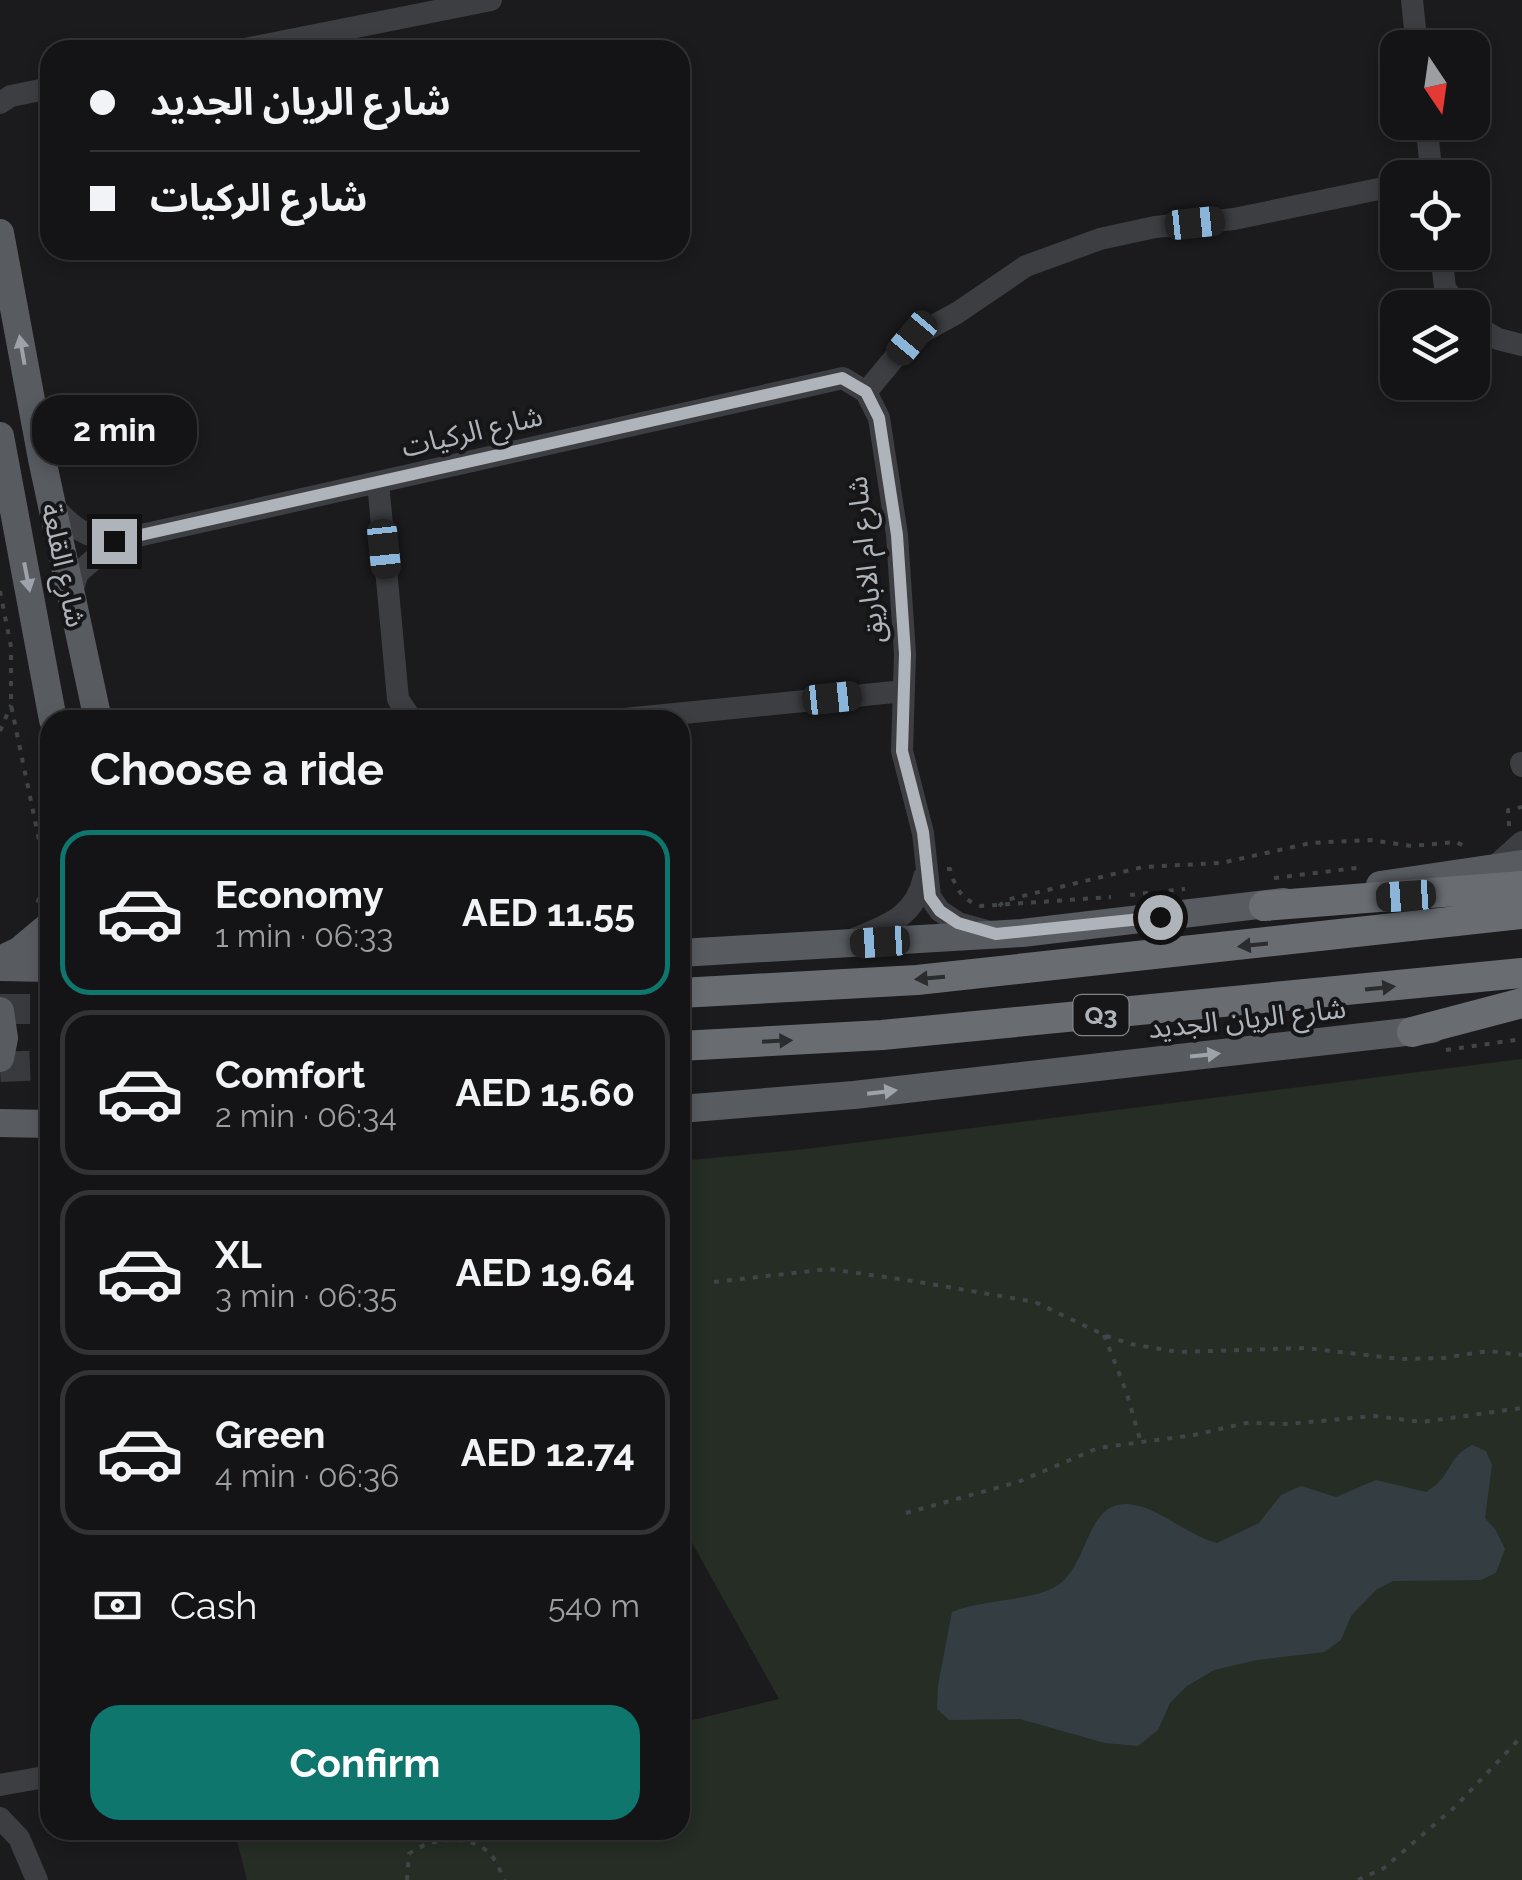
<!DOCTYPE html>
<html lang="en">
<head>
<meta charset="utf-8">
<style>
	:root { --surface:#141416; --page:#1d1d1f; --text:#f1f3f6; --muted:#9d9ea1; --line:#333335; --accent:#0f766e }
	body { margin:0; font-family:Raleway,"Noto Sans Arabic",sans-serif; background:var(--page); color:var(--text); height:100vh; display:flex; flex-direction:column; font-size:38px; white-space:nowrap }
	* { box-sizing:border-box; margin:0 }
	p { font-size:32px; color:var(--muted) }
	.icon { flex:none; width:55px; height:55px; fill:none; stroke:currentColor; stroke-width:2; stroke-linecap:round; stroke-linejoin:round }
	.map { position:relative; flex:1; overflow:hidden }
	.side { position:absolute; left:40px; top:710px; width:650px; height:1130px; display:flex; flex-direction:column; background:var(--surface); border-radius:30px; box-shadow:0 5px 15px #0003,0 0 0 2px var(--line) }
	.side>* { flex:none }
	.banner { position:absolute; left:40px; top:40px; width:650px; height:220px; border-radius:30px; box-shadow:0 5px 15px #0003,0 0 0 2px var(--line); display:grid; align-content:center; height:220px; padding:0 50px; background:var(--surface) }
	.needle { width:65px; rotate:167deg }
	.fabs { position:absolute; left:1380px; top:30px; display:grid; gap:20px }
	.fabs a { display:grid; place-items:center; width:110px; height:110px; border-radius:20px; background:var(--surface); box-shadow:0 5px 15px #0003,0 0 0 2px var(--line); font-size:50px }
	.end { position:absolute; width:45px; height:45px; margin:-22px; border:12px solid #afb4bb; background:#111; box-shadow:0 0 0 5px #111 }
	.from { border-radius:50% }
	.bubble { position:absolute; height:70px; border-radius:30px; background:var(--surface); box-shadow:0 5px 15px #0003,0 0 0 2px var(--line); font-size:32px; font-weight:700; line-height:70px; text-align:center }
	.car { position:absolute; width:30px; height:60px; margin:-30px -15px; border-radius:12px; box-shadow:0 0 8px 2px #0007; background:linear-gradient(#222 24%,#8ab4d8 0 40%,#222 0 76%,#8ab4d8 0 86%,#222 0) }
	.banner b { display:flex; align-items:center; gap:35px; height:95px; font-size:38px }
	.banner b+b { border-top:2px solid var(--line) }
	.banner i { width:25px; height:25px; background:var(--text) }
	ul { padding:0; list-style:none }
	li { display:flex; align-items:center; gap:30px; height:165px; margin:0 20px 15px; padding:0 30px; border:5px solid var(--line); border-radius:30px }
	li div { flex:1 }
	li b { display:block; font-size:38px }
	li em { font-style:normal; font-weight:700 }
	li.selected { border-color:var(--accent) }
	li>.icon { width:90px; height:90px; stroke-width:1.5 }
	h2 { padding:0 50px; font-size:45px; line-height:120px }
	.pay { display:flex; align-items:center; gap:25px; height:110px; padding:0 50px; font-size:38px }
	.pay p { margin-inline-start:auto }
	.action { display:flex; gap:20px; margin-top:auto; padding:20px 50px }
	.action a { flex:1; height:115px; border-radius:30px; background:var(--accent); color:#fff; font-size:40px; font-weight:700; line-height:115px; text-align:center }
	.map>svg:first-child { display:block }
	.green { fill:#252d25 }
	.water { fill:#343e42 }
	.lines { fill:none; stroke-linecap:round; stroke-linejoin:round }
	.highway-tunnel { stroke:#393a3d; stroke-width:30; stroke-dasharray:30 15; stroke-linecap:butt }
	.path { stroke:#424548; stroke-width:4; stroke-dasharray:5 8; stroke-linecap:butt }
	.minor { stroke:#3c3e42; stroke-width:22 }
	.major { stroke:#585b60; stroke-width:28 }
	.highway { stroke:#696d72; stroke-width:30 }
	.oneway { fill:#9ea2a9 }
	.oneway2 { fill:#2b2c2e }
	.route { stroke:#afb4bb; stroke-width:12 }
	.labels { text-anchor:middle; stroke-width:8; stroke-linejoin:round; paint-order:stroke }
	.shield { fill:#161618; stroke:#81858a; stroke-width:2.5 }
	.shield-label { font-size:25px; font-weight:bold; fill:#afb4bb }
	.street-label { font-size:28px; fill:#afb4bb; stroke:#161618 }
</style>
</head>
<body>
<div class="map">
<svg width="1522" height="1880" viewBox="0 0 1522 1880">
	<rect width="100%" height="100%" fill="#1b1b1d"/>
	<path class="green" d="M1522,1059V1880H247L234,1830H680V1723L779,1699L680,1521V1161L797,1150Z"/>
	<path class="water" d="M1472,1445L1486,1451L1492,1465L1485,1518L1495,1529L1505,1549L1496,1573L1481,1580L1393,1581L1376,1590L1351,1616L1341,1640L1324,1652L1257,1660L1214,1670L1187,1686L1170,1703L1158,1730L1138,1746L1105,1743L1020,1719L949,1720L937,1709L938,1685L952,1612C982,1599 1035,1601 1058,1585C1092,1562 1085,1491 1139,1506C1165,1513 1188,1535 1217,1543L1259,1523L1281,1495L1301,1486L1336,1497L1376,1480L1426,1492C1454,1475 1445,1459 1472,1445Z"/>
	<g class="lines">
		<path class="highway-tunnel" d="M0,1009H50
			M0,1067L50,1065"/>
		<path class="path" d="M0,591L11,647V705L44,864L42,891L36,906
			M0,731L11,705
			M1509,826L1508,810L1522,807
			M947,869H950C955,888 962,900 981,906L1111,897
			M1274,878L1364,867
			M1130,895L1185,889
			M999,906L1006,900L1143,867L1221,863L1311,843L1370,840L1412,846L1456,842L1468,848
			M1446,1050L1522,1039
			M714,1282L829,1269L913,1281L1035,1302L1104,1335L1131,1344L1178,1352L1305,1348L1400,1359L1444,1358L1488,1351L1522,1355
			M1104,1335L1126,1391L1141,1443
			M906,1513L1018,1482L1098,1448L1194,1435L1246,1423L1288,1424L1374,1416L1422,1422L1522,1408
			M407,1880L409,1854C428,1838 470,1833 489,1853C496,1859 500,1872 505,1880
			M1358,1880L1384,1868L1456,1806L1522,1736"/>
		<path class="minor" d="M1412,0L1417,48
			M240,50L491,0
			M0,103L11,96L50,88
			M1426,122L1432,178
			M1441,252L1445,288L1459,308
			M1472,324L1498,339L1522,345
			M866,392L911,338L957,313L1026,266L1100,239L1155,227L1234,219L1398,185
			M378,482L398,699L412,720
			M51,504C71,526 85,538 115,541L843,378L866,392L879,418L897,535L905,654L902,751L923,833L930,897L940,911L958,923L987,931
			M70,597L78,573L115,541
			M614,720L904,691
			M1521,763L1522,766
			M1493,868L1522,842
			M856,938C889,925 916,915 924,877
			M0,1785L50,1776
			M0,1818L19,1838L37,1880"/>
		<path class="major" d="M0,233L42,459L98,720
			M0,436L53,720
			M1380,885L1522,864
			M680,953L1022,933L1284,902
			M0,960L19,951L50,925
			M0,967L50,968
			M0,1011L4,1038L0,1058
			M680,1109L854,1095L1432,1029
			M0,1123L50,1124"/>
		<path class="highway" d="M1264,906L1522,886
			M680,993L917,980L1522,914
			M1412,1032L1522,1003
			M680,1046L882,1035L1522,973"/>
	</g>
	<defs><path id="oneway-solid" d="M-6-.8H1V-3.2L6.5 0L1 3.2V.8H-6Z" transform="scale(2.5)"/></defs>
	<g class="oneway">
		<use href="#oneway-solid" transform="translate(22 350) rotate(-100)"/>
		<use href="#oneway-solid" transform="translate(27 577) rotate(79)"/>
		<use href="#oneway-solid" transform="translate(1205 1055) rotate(-6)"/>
		<use href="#oneway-solid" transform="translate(882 1092) rotate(-7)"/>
	</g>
	<g class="oneway2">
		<use href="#oneway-solid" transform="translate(1253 945) rotate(174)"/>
		<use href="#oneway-solid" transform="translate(930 978) rotate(175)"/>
		<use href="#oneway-solid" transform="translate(1380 988) rotate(-6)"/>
		<use href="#oneway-solid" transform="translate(777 1041) rotate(-3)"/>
	</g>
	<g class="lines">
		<path class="route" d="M114,541L842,378L866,392L879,418L897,535L905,654L902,751L923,832L930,897L940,911L958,923L996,934L1160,917"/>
	</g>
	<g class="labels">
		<rect class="shield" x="1073.5" y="995" width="55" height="40" rx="8"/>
		<g class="shield-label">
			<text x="1101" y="1024">Q3</text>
		</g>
		<g class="street-label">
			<text transform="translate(472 431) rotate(-13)" y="10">شارع الركيات</text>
			<text transform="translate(865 560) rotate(-96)" y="10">شارع ام الاباريق</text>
			<text transform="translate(64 565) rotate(78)" y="10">شارع القلعة</text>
			<text transform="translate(1247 1018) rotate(-6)" y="10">شارع الريان الجديد</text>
		</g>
	</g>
</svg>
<div class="fabs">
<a><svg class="needle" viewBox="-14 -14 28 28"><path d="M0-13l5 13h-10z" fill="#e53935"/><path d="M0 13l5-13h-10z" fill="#9d9ea1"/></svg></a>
<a><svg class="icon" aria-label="locate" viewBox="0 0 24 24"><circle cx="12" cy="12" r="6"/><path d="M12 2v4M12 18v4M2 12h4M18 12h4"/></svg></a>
<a><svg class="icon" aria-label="layers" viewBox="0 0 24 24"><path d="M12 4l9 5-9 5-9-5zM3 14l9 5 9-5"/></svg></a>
</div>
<i class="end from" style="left:1160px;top:917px"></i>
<i class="end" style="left:114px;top:541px"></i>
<div class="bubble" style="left:32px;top:395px;width:165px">2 min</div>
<i class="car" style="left:1195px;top:223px;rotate:84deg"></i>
<i class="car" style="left:912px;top:338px;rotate:220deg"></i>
<i class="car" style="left:384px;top:549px;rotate:174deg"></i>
<i class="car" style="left:832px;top:698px;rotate:84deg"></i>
<i class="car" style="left:1406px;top:896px;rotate:266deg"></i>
<i class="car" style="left:880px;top:942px;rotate:266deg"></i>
<div class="banner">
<b><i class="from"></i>شارع الريان الجديد</b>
<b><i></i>شارع الركيات</b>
</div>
<section class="side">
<h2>Choose a ride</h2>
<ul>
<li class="selected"><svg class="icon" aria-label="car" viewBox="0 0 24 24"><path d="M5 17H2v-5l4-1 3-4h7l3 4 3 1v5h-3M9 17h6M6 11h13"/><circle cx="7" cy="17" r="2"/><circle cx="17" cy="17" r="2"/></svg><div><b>Economy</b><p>1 min · 06:33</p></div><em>AED 11.55</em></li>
<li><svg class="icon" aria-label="car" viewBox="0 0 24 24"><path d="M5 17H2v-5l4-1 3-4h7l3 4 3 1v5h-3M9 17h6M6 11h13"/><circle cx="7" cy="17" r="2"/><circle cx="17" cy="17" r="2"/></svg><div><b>Comfort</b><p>2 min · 06:34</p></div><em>AED 15.60</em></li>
<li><svg class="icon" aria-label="car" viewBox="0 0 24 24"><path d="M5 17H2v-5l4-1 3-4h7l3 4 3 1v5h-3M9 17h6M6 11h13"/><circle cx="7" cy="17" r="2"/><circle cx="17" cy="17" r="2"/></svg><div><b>XL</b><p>3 min · 06:35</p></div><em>AED 19.64</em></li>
<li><svg class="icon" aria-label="car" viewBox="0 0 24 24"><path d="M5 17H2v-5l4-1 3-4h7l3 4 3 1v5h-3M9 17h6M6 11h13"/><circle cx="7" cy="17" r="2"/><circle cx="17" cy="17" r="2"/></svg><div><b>Green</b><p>4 min · 06:36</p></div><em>AED 12.74</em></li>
</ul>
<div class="pay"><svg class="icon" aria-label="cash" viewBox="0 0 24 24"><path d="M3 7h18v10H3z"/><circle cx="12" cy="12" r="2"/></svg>Cash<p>540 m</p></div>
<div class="action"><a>Confirm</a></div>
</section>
</div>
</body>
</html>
